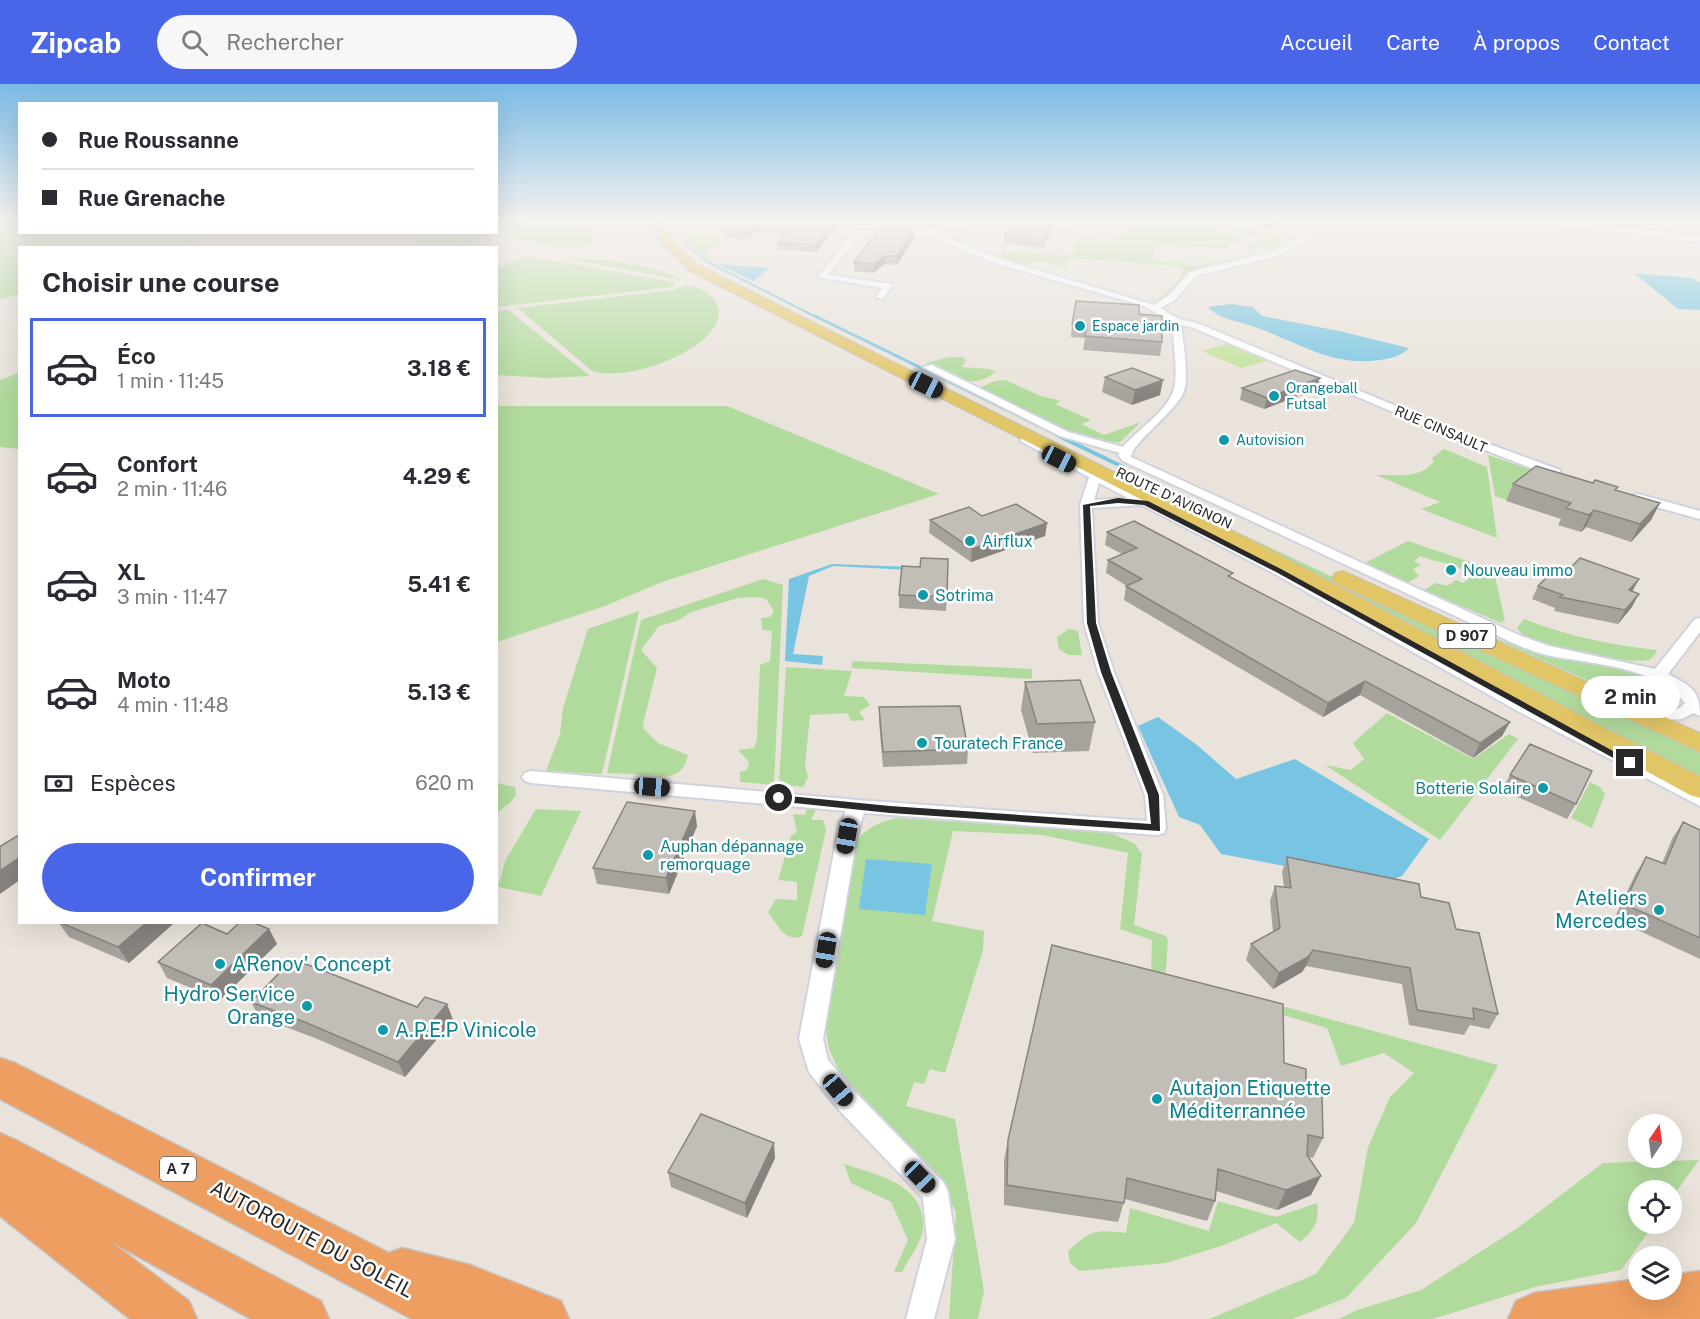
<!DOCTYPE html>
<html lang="fr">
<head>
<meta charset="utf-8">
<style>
	:root { --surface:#fff; --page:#f7f7f7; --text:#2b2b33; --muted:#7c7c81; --line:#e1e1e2; --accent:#4966e8 }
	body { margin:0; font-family:"Public Sans",sans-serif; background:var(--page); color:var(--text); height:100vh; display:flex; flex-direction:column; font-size:22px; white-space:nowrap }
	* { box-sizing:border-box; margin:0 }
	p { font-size:20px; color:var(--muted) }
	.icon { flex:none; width:33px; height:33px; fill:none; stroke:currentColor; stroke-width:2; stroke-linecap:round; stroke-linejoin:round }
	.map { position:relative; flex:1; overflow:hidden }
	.drawer { position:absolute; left:18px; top:162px; width:480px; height:678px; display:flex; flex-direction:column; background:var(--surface); border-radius:0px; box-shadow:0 6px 24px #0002 }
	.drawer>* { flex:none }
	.hud { position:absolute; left:18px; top:18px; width:480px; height:132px; border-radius:0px; box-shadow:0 6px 24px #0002; display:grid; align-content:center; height:132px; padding:0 24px; background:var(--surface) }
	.needle { width:39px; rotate:13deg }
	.buttons { position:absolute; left:1628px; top:1030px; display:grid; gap:12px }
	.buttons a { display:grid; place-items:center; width:54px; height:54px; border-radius:50%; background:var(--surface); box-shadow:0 6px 24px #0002; font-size:30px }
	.end { position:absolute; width:27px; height:27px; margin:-14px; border:8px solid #282828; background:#fff; box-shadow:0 0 0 3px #fff }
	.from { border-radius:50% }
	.bubble { position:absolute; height:42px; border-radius:21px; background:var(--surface); box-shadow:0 6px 24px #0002; font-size:20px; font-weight:700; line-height:42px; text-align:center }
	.car { position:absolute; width:18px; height:36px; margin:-18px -9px; border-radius:8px; box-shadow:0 0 4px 2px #0007; background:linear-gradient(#222 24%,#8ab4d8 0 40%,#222 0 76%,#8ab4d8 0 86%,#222 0) }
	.hud b { display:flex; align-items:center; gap:21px; height:57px; font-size:22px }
	.hud b+b { border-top:2px solid var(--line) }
	.hud i { width:15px; height:15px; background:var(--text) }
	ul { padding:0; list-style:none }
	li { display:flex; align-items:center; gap:18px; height:99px; margin:0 12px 9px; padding:0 12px; border:3px solid transparent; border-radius:0px }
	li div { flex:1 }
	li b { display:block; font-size:22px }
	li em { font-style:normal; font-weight:700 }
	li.active { border-color:var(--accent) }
	li>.icon { width:54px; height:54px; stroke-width:1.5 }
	h2 { padding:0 24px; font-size:27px; line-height:72px }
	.pay { display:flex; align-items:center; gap:15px; height:66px; padding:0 24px; font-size:22px }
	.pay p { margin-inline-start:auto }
	.cta { display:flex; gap:12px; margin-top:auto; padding:12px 24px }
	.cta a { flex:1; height:69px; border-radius:36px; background:var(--accent); color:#fff; font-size:24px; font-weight:700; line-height:69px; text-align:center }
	header { display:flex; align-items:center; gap:36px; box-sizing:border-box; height:84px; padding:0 30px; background:var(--accent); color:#fff }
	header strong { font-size:28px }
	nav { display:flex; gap:33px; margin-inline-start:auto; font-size:21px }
	.search { width:420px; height:54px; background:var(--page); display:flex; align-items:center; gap:15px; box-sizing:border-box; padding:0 21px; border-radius:33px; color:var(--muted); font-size:22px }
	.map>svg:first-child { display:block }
	.green { fill:#b1db9c }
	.pitch { fill:#c2e198 }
	.water { fill:#77c5e2 }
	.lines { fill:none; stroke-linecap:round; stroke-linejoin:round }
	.stream-far2 { stroke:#77c5e2; stroke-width:2 }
	.stream-far1 { stroke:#77c5e2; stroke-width:3 }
	.stream { stroke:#77c5e2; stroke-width:4 }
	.street-casing { stroke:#d0d3df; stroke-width:4 }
	.secondary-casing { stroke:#d0d3df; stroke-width:4 }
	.primary-casing { stroke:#c3c3c3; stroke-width:2 }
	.highway-casing { stroke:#c3c3c3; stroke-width:3 }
	.street { fill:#fff; fill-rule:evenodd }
	.secondary { fill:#fff; fill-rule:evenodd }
	.primary { fill:#e2c666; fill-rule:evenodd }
	.highway { fill:#ee9e60; fill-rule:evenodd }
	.wall { fill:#a6a39d }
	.shaded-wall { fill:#878480 }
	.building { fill:#c1bdb7; stroke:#878480; stroke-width:1.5 }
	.route { fill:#282828 }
	.culture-dot { fill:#0f9aa8; stroke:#fff; stroke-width:2 }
	.labels { text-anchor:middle; stroke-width:5; stroke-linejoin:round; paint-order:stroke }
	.far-culture-label { font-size:14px; fill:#0d838f; stroke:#fff; text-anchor:start }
	.far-street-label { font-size:14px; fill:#282828; stroke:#fff }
	.shield { fill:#fff; stroke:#686868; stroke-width:1.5 }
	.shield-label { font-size:15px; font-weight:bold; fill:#282828 }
	.culture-label { font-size:16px; fill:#0d838f; stroke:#fff; text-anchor:start }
	.near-culture-label { font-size:20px; fill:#0d838f; stroke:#fff; text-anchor:start }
	.near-street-label { font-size:20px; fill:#282828; stroke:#fff }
</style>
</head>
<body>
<header>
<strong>Zipcab</strong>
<div class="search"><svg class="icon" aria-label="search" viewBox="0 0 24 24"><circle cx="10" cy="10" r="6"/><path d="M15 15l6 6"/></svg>Rechercher</div>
<nav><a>Accueil</a><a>Carte</a><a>À propos</a><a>Contact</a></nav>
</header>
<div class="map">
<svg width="1700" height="1235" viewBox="0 0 1700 1235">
	<rect width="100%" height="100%" fill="#e9e3db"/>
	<path class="green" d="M0,138H19L20,148L213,149L181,163L20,164L19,210L0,216Z
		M514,138H576L592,146V154L595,159C572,167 528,158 504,152L506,148L499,145Z
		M1132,138H1204L1289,155L1251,165L1246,164L1274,156L1220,143L1212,146L1244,153L1226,162L1230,165L1155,160L1153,176L1195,182L1267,168L1272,169L1191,187L1159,217L1147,216H1158L1179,196L1183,184L1173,181L1068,174L1065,184L1044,177L1025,179L1031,182L999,174L1003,168L1072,172L1079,155L1116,157L1117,150L1126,151Z
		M685,149L689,151L724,153L703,170L706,171L705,173L712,174L708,177L693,162Z
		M432,150L480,152L470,161L464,162L413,159Z
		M525,172L672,198L675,200L671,203L497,223V185Z
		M570,174C608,177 647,177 682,196L567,175Z
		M687,201C728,210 727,241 695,262C669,279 623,296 592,287L518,224L673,206Z
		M508,226L590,292L549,294L497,291V227Z
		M949,273H963L966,276L962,283L989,285L996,288C970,308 952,291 926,279Z
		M19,286V365L0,363V296L16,290Z
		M1005,296L1041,312L1061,317L1055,320L1091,336L1081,340L1104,351L1141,338L1119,359L1109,357L1106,360L1066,348L979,304L995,297Z
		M497,322H727L939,410L662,498L605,522L497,558Z
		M1444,365L1487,383L1497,454L1421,425L1440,418L1376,391C1399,390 1419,396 1434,377L1432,374Z
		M1488,371L1596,408L1507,416L1495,412Z
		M1169,416L1700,666V697Z
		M1408,457L1482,482L1494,489L1505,536L1501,539L1424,506L1436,499L1447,502L1456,496L1463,499L1473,492C1453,477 1440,480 1420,472L1414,477L1421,481L1413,485L1419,492L1407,499L1365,479Z
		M763,495L783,501L774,701L740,698V688L747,686L749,678L738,666L754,664L757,655L760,581L770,577L772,547L762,546L761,534L770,533L774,527L766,515L756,513L738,514L691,528L677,537L659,542L641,566L657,584L643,640L644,645L658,659L688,671C685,682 682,688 671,692L607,689L641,536Z
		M639,527L602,690L546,687L560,650L563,624L588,545Z
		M1524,535C1566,552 1612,561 1657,566C1655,571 1653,574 1648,576C1628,581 1548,562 1527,553C1523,552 1520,548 1517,544Z
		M1069,545L1078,547L1082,571H1068L1059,565L1057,553Z
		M1489,552C1506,558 1524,565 1542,569C1580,579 1656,584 1680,615L1679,620L1667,625L1648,623Z
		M853,577L1032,585V595L851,584Z
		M786,583L852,587L844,612L864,613L870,621L859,628L865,636L851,637L847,629L810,631L805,682L808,693L803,703L779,700Z
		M1387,629L1473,675L1509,650L1518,655L1440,756L1325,681L1351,686L1364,675L1353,659Z
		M1590,698L1600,703L1605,710L1592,744L1571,734Z
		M497,699L515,703L516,711L510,719L497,729Z
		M536,725L581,727L541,812L498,803L505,777Z
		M807,725L816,726L811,736H823L826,746L802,852C785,859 777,840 768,828L776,815L797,816V798L778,796L791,752L797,748L793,730L805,731Z
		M896,734L1108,748L1134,759L1142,770L1134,841L1166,852L1168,856L1165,899L1151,893L1152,856L1120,845L1128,769L1042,751L953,747L932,837L984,847L983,866L945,989L930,985L924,1000L914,998L906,1022L955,1035L984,1207L978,1235H949L956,1128L932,1087L839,987L829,965L826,946L852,764C863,746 876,739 896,734Z
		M1256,915L1498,981L1416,1139L1346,1214L1292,1235H1209L1316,1190L1354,1139L1368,1063L1390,1013L1414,989L1384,969L1341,982L1327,944L1256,923Z
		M1699,1076L1671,1115V1107H1638V1140H1654L1621,1186L1535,1203L1433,1235H1339L1357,1226L1421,1206L1519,1143L1603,1079Z
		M844,1080C877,1091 927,1100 923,1146C921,1159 908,1176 902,1188H894L908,1156L891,1118L851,1099Z
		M1218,1117L1276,1133L1317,1119C1320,1137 1314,1146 1300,1158L1276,1139L1224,1161L1166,1179L1080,1187L1070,1179L1068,1167C1091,1146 1095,1145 1126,1149L1130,1124L1209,1147Z"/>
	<path class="pitch" d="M1228,260L1267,277L1241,284L1202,267Z"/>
	<path class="water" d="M717,180L769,184L754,197Z
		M1634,189L1692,194L1700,199V226L1678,225Z
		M1231,220L1253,223L1262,232L1339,247L1409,264C1402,272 1390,275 1379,276C1332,283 1297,258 1255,243C1242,238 1217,235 1208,223Z
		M832,480L912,483L911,486L833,482L809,492L793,570L823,572L822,581L785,577L789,495Z
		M1158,633L1197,661L1236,695L1295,675L1429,755L1402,792L1380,800L1221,770L1200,741L1179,733L1138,642Z
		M866,775L932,780L925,831L859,825Z"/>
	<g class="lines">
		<path class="stream-far2" d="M651,138L658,157L686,182
			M678,138L687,161L706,177L818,234"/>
		<path class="stream-far1" d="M815,232L1062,353"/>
		<path class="stream" d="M1059,352L1123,383"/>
		<defs>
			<path id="street" d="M963,138H999L943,144L939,142Z
				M1017,138H1050L1084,143L1080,145Z
				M1318,138H1326L1301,160L1280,171L1196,192L1175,216L1160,224L1179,235L1197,239L1475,355L1560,386V392H1552L1467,359L1191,243L1181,241C1183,256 1189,293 1184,307C1177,327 1132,358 1131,373L1521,552L1549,562L1655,585L1695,535L1700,534V548L1668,590C1690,602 1700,605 1700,632L1693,629L1682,635L1639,637L1637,633L1639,629L1678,625L1685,619C1657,582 1589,580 1546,571C1534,568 1522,563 1511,558L1123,377L1118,371L1120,369L1060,352L923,283L932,281L1068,348L1123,363C1138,345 1164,330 1173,308C1179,294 1173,254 1172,238L1144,222L994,179L922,149V145H928L1000,175L1154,221L1168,212L1190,188L1274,167L1295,156Z
				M855,146H897L901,148L897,150H860L828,191L891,200L892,202L883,215L876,213L882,204L818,193Z
				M1026,353L1283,483L1528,618L1700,708V722L1516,626L1273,489L1142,421L1092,424L1098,539L1114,588L1163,711L1166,744L1164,749L1157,751L864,729L857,752L823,955L828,976L858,1011L944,1099L948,1108L955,1155L934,1235H906L927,1155L923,1114L840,1027L809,988L799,955L837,752L846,727L531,699L525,697L522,693L525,689L531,687L857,716L1147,737L1145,711L1098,588L1084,539L1080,421L1089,393L1022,358L1020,356ZM1099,399L1128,414L1094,416Z
				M1638,410L1700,427V435L1634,417L1632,414L1634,411Z"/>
			<path id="secondary" d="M895,138H906L904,141C914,146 925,147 935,143L937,142L934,138H945L948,142C934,155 906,154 893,141Z
				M1547,138H1580L1700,152V158L1552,141Z"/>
			<path id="primary" d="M653,138H664L671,157L698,181L1263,462L1597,640L1700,692V714L1690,711L1249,470L690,187L663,161Z
				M1343,487L1700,649V668L1335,499L1332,494L1335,489Z"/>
			<path id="highway" d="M0,974L15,979L389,1169L402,1164L470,1181L561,1217L569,1235H412L0,1015Z
				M0,1049L16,1056L321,1217L329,1235H251L110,1157L189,1217L197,1235H130L0,1132Z
				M1700,1187V1235H1508L1516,1217L1534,1209L1638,1195V1206H1671V1191Z"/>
		</defs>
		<use href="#street" class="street-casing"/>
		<use href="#secondary" class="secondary-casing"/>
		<use href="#primary" class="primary-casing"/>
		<use href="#highway" class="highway-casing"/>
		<use href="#street" class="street"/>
		<use href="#secondary" class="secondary"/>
		<use href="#primary" class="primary"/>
		<use href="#highway" class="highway"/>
	</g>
	<path class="wall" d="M717,138H835V144L816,168L778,165L777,159L785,150L755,149L748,155L725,153L724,147L731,141L717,140Z
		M1244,138H1285L1270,144Z
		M1053,144L1043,164L1005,159V150Z
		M914,154L897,181L885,180L873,189L854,187V178Z
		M1139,230L1162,258L1160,272L1083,266L1085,254L1071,253L1072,240Z
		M1105,293L1160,311L1132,321L1102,308Z
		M1242,304L1316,305L1264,325L1240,316Z
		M1513,400L1617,406L1660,419L1651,436L1631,458L1586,443L1581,448L1558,441L1561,435L1506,417Z
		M982,432L1047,439L1045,452L971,478L929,449L930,436Z
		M1107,448L1232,494L1510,638L1502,652L1473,674L1360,611L1323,633L1124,516L1126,502H1127L1106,489L1108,476L1122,470L1105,461Z
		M948,475L946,527L899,524V511L920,483Z
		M1564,490L1632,507V523L1618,540L1554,527L1555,524L1532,515L1538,502Z
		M1025,598L1095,638L1089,667L1033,669L1021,626Z
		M879,623L968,665L967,680L883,683L879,638Z
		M1510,691L1576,720L1567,735L1502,706Z
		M1683,738L1700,746V875L1614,835L1636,789L1646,773L1662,779L1673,753Z
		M697,742L669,810L597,800L593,784Z
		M1287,773L1421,813L1456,845L1498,930L1489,945L1470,941L1464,951L1409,941L1402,900L1306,882L1302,888L1273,905L1246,876L1251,860L1273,848L1270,817L1275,802L1284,803L1282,788Z
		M58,838H172L173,840L129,879L69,853Z
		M269,845L277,860L220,916L167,894L158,878Z
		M251,918L417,923L447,920L453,936L405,993L315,954L259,933Z
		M1284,979L1306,1005L1323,1054L1313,1074L1309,1073L1311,1111L1277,1126L1216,1107L1215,1117L1207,1137L1125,1115L1118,1138L1004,1121V1076L1008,1056Z
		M775,1074L747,1134L671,1103L668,1088Z"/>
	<path class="shaded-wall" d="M835,138V144L816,168V161Z
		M1053,138H1054L1053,144L1043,164L1044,155Z
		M1271,138H1285L1270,144Z
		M755,142V149L748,155L747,148Z
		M914,146V154L897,181V172Z
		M885,172V180L873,189L874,180Z
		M1320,294L1316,305L1264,325L1267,314Z
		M1163,296L1160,311L1132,321L1135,306Z
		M1660,419L1651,436L1631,458L1640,440Z
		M1594,426L1586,443L1581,448L1589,431Z
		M1047,439L1045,452L971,478L972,465Z
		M1639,495L1632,508L1629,506Z
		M1639,510L1632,523L1618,540L1625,526Z
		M1365,597L1360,611L1323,633L1328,619Z
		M1510,638L1502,652L1473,674L1480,659Z
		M695,727L697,742L669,810L666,794Z
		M20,773V796L0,810V787Z
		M147,838H172L173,840L129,879L118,863Z
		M269,845L277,860L220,916L211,901Z
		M1313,866L1306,882L1302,888L1273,905L1279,889Z
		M447,920L453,936L405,993L398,978Z
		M774,1059L775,1074L747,1134L745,1119Z
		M1321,1092L1311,1111L1277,1126L1286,1106Z"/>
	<path class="building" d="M735,138H835L816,161L777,159L791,145L755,142L747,148L724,147Z
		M1013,138H1053L1044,155L1005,150Z
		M880,144L914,146L897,172H885L874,180L854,178Z
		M1076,217L1139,221V230L1162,232V258L1085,252L1087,241L1072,240Z
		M1132,284L1163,296L1135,306L1105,293Z
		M1295,286L1320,294L1267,314L1242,304Z
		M1536,382L1593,399L1595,396L1618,403L1615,406L1660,419L1640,440L1594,426L1589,431L1566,424L1571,419L1513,400Z
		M1016,420L1047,439L972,465L930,436L969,423L982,432Z
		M1134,437L1233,489L1228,492L1510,638L1480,659L1365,597L1328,619L1126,502L1142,495L1108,476L1137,464L1107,448Z
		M921,474L948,475L947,513L899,511L902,482L920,483Z
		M1580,474L1639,495L1629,506L1639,510L1625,526L1560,513L1563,511L1538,502L1553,487L1564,490Z
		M1080,596L1095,638L1037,640L1025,598Z
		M960,622L968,665L883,668L879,623Z
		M1530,660L1592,687L1576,720L1510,691Z
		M627,718L695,727L666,794L593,784Z
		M1683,738L1700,746V854L1624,820L1646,773L1665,780Z
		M17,752L20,753V773L0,787V762H1Z
		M1287,773L1419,800L1421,813L1449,819L1456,845L1479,849L1498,930L1473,924L1474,935L1417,926L1410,884L1313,866L1308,873L1279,889L1251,860L1280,844L1275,802L1291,804Z
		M59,838H147L118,863Z
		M240,838H252L269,845L211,901L158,878L202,839L227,850Z
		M1052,861L1283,920L1284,979L1306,985V1005L1322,1011L1323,1054L1308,1051L1307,1071L1321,1092L1286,1106L1218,1085L1215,1117L1127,1094L1124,1119L1007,1101L1008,1056Z
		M293,875L417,923L425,913L447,920L398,978L307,939L251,918Z
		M701,1030L774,1059L745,1119L668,1088Z"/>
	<linearGradient id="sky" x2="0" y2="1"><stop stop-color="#7bbbe6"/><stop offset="0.44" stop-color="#f5f2ef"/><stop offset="1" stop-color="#f5f2ef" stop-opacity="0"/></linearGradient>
	<rect width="1700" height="311" fill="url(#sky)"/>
	<path class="route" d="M1118,414L1148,417L1281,485L1635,679L1634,681H1626L1276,488L1144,421L1118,419L1090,422L1096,539L1111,588L1159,711L1160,747L890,729L775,717L773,714L779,711L890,722L1151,740L1148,711L1101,588L1087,539L1083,421Z"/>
	<g class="culture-dot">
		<circle cx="1080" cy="242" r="6"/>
		<circle cx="1274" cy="312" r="6"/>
		<circle cx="1224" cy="356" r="6"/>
		<circle cx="970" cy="457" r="6"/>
		<circle cx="1451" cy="486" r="6"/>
		<circle cx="923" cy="511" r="6"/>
		<circle cx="922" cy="659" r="6"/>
		<circle cx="1543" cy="704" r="6"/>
		<circle cx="648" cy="771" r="6"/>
		<circle cx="1659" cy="826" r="6"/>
		<circle cx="220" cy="880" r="6"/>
		<circle cx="307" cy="922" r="6"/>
		<circle cx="383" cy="946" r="6"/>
		<circle cx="1157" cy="1015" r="6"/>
	</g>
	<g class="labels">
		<g class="far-culture-label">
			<text x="1092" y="247">Espace jardin</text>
			<text x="1286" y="309">Orangeball<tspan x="1286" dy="16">Futsal</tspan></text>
			<text x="1236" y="361">Autovision</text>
		</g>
		<g class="far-street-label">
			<text transform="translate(1441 345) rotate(23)" y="5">RUE CINSAULT</text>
			<text transform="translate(1174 414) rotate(25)" y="5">ROUTE D'AVIGNON</text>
		</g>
		<g class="shield">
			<rect x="1438.5" y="540" width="57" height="24" rx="4.5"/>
			<rect x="160" y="1073" width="36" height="24" rx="4.5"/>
		</g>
		<g class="shield-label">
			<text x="1467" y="557">D 907</text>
			<text x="178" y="1090">A 7</text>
		</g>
		<g class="culture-label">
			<text x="982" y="463">Airflux</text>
			<text x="1463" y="492">Nouveau immo</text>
			<text x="935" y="517">Sotrima</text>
			<text x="934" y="665">Touratech France</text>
			<text x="1531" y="710" text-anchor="end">Botterie Solaire</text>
			<text x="660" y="768">Auphan dépannage<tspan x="660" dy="18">remorquage</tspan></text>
		</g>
		<g class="near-culture-label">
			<text x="1647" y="821" text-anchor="end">Ateliers<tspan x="1647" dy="23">Mercedes</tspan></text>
			<text x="232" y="887">ARenov' Concept</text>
			<text x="295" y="917" text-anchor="end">Hydro Service<tspan x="295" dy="23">Orange</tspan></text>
			<text x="395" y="953">A.P.E.P Vinicole</text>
			<text x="1169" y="1011">Autajon Etiquette<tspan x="1169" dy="23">Méditerrannée</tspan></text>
		</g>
		<g class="near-street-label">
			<text transform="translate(312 1155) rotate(28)" y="7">AUTOROUTE DU SOLEIL</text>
		</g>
	</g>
</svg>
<div class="buttons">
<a><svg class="needle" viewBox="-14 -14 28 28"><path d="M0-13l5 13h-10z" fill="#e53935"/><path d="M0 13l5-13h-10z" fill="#7c7c81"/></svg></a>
<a><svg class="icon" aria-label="locate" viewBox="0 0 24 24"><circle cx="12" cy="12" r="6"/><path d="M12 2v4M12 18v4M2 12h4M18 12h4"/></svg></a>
<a><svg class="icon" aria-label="layers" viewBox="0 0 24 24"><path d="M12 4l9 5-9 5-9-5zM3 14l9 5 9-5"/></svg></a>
</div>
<i class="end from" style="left:779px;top:714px"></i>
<i class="end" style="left:1630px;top:679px"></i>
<div class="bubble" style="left:1581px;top:592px;width:99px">2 min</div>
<i class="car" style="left:926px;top:301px;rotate:116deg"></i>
<i class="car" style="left:1059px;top:375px;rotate:117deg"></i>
<i class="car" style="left:652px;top:703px;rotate:94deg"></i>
<i class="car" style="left:847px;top:752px;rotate:190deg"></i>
<i class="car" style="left:826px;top:866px;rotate:189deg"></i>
<i class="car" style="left:838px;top:1006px;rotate:140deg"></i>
<i class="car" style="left:920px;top:1093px;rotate:136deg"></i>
<div class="hud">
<b><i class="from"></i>Rue Roussanne</b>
<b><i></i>Rue Grenache</b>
</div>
<section class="drawer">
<h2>Choisir une course</h2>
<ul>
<li class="active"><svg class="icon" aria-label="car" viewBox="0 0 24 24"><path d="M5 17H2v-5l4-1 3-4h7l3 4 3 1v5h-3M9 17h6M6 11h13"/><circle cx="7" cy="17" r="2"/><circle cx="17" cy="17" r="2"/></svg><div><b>Éco</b><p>1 min · 11:45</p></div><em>3.18 €</em></li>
<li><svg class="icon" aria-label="car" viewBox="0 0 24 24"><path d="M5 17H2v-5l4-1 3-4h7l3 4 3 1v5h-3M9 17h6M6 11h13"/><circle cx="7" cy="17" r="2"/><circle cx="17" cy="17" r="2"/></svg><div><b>Confort</b><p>2 min · 11:46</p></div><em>4.29 €</em></li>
<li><svg class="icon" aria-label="car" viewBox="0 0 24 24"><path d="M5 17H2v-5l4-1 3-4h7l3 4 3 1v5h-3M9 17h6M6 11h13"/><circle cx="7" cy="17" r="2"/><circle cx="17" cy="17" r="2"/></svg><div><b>XL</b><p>3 min · 11:47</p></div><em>5.41 €</em></li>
<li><svg class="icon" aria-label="car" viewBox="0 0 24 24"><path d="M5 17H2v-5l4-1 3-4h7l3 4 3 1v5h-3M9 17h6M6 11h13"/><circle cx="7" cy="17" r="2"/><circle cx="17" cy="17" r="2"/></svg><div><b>Moto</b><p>4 min · 11:48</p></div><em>5.13 €</em></li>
</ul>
<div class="pay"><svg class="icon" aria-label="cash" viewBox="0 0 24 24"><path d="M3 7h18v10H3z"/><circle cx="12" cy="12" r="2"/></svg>Espèces<p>620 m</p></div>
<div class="cta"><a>Confirmer</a></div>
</section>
</div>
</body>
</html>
